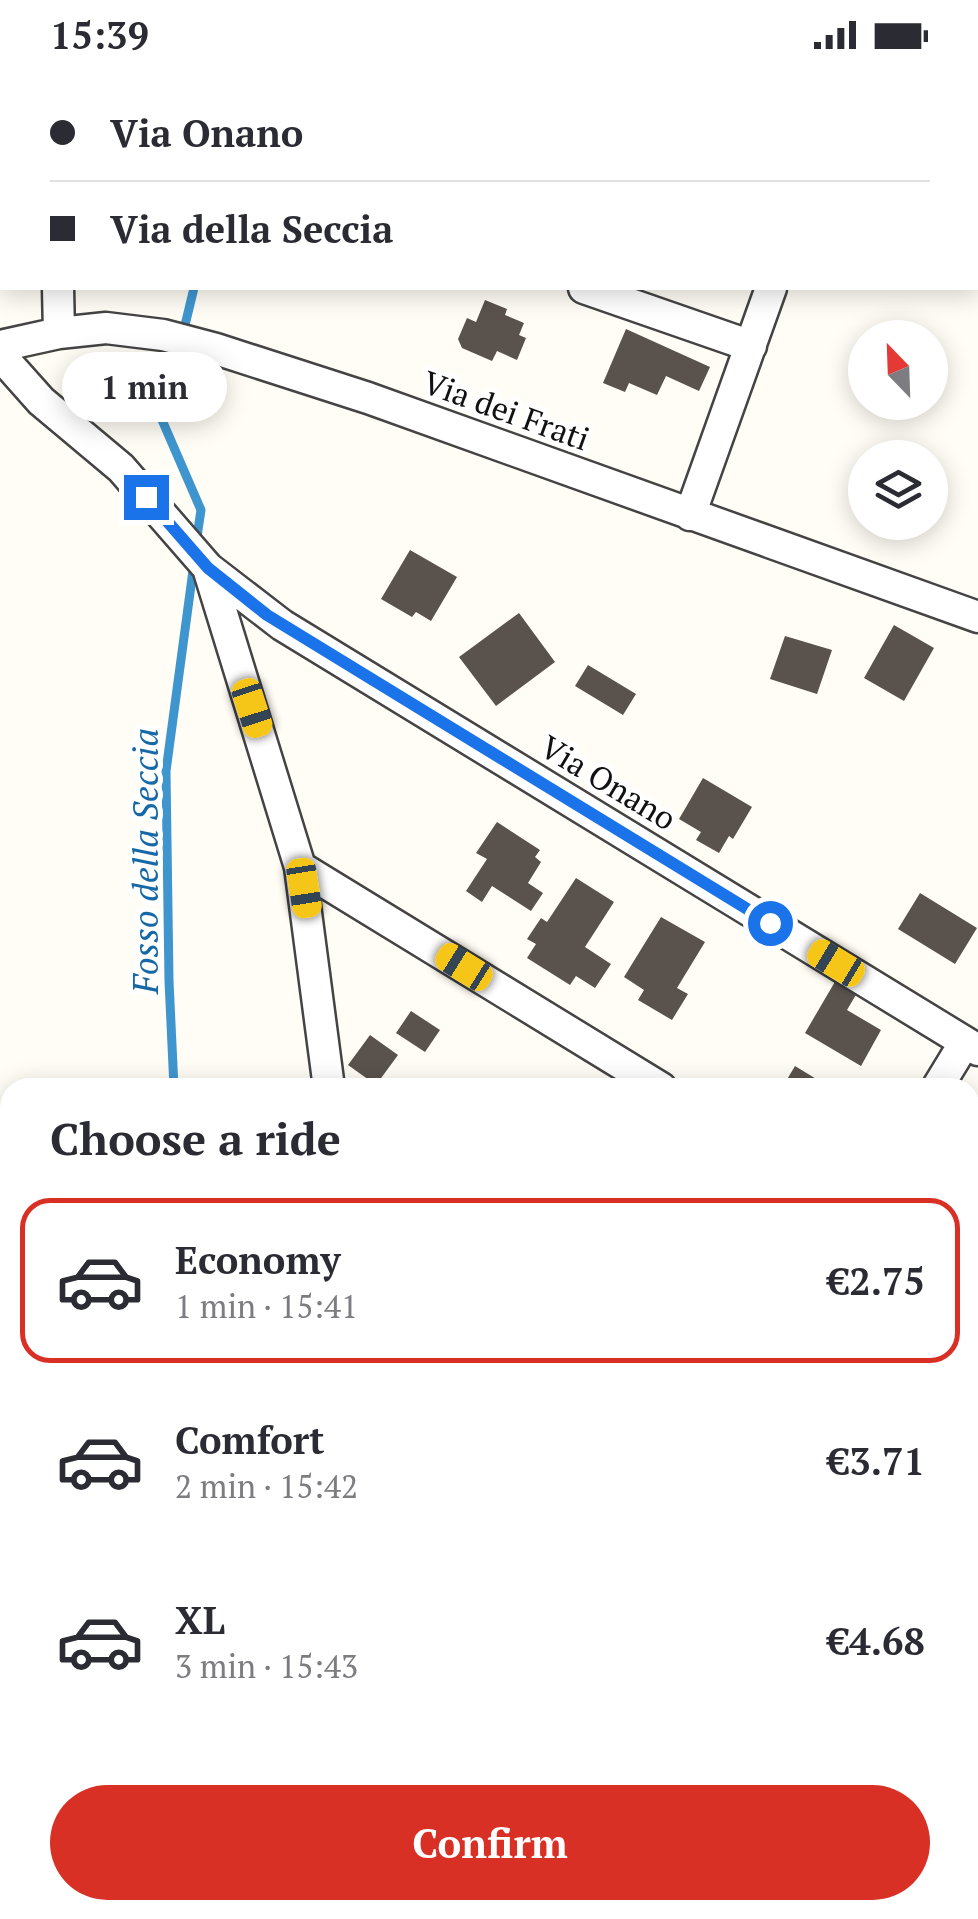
<!DOCTYPE html>
<html lang="en">
<head>
<meta charset="utf-8">
<style>
	:root { --surface:#fff; --page:#f2f2f3; --text:#2b2b33; --muted:#7c7c81; --line:#e1e1e2; --accent:#d93025 }
	body { margin:0; font-family:"PT Serif",serif; background:var(--page); color:var(--text); height:100vh; display:flex; flex-direction:column; font-size:38px; white-space:nowrap }
	* { box-sizing:border-box; margin:0 }
	p { font-size:32px; color:var(--muted) }
	.icon { flex:none; width:55px; height:55px; fill:none; stroke:currentColor; stroke-width:2; stroke-linecap:round; stroke-linejoin:round }
	.map { position:relative; flex:1; overflow:hidden }
	.details { position:absolute; left:0px; top:1008px; width:980px; height:842px; display:flex; flex-direction:column; background:var(--surface); border-radius:30px 30px 0 0; box-shadow:0 5px 25px #0003 }
	.details>* { flex:none }
	.guide { position:absolute; left:0px; top:0px; width:980px; height:220px; box-shadow:0 5px 25px #0003; display:grid; align-content:center; height:220px; padding:0 50px; background:var(--surface) }
	.needle { width:65px; rotate:337deg }
	.buttons { position:absolute; left:848px; top:250px; display:grid; gap:20px }
	.buttons a { display:grid; place-items:center; width:100px; height:100px; border-radius:50%; background:var(--surface); box-shadow:0 5px 25px #0003; font-size:50px }
	.end { position:absolute; width:45px; height:45px; margin:-22px; border:12px solid #1a73e8; background:#fff; box-shadow:0 0 0 5px #fff }
	.from { border-radius:50% }
	.bubble { position:absolute; height:70px; border-radius:35px; background:var(--surface); box-shadow:0 5px 25px #0003; font-size:32px; font-weight:700; line-height:70px; text-align:center }
	.car { position:absolute; width:30px; height:60px; margin:-30px -15px; border-radius:12px; box-shadow:0 0 8px 2px #0007; background:linear-gradient(#f5c518 24%,#345 0 40%,#f5c518 0 76%,#345 0 86%,#f5c518 0) }
	.guide b { display:flex; align-items:center; gap:35px; height:95px; font-size:38px }
	.guide b+b { border-top:2px solid var(--line) }
	.guide i { width:25px; height:25px; background:var(--text) }
	ul { padding:0; list-style:none }
	li { display:flex; align-items:center; gap:30px; height:165px; margin:0 20px 15px; padding:0 30px; border:5px solid transparent; border-radius:30px }
	li div { flex:1 }
	li b { display:block; font-size:38px }
	li em { font-style:normal; font-weight:700 }
	li.selected { border-color:var(--accent) }
	li>.icon { width:90px; height:90px; stroke-width:1.5 }
	h2 { padding:0 50px; font-size:45px; line-height:120px }
	.primary-button { display:flex; gap:20px; margin-top:auto; padding:20px 50px }
	.primary-button a { flex:1; height:115px; border-radius:60px; background:var(--accent); color:#fff; font-size:40px; font-weight:700; line-height:115px; text-align:center }
	.status { display:flex; justify-content:space-between; align-items:center; height:70px; padding:0 50px; background:var(--surface); direction:ltr }
	.status svg { height:28px; fill:currentColor }
	.map>svg:first-child { display:block }
	.lines { fill:none; stroke-linecap:round; stroke-linejoin:round }
	.stream { stroke:#3f96cf; stroke-width:9 }
	.building { fill:#5a524d }
	.minor-casing { stroke:#444; stroke-width:35 }
	.minor { stroke:#fff; stroke-width:30 }
	.route { stroke:#1a73e8; stroke-width:12 }
	.labels { text-anchor:middle; stroke-width:10; stroke-linejoin:round; paint-order:stroke }
	.street-label { font-size:32px; fill:#111; stroke:#fff }
	.water-label { font-size:35px; font-style:italic; fill:#1768a6; stroke:#fff }
</style>
</head>
<body>
<div class="status"><b>15:39</b><svg viewBox="0 0 49 12"><path d="M0 12V9h3v3zM5 12V6h3v6zM10 12V3h3v9zM15 12V0h3v12zM26 1h20v11H26zM47 4h2v5h-2z"/></svg></div>
<div class="map">
<svg width="978" height="1849" viewBox="0 0 978 1849">
	<rect width="100%" height="100%" fill="#fffdf5"/>
	<g class="lines">
		<path class="stream" d="M272,2L274,0
			M194,218L162,350L201,440L196,473
			M174,1018L169,911L166,701L194,493
			M0,1292L10,1286"/>
	</g>
	<path class="building" d="M485,230L507,239L505,245L524,253L519,265L526,268L517,290L497,281L492,291L462,278L458,269L467,248L476,252Z
		M626,259L710,297L699,321L666,306L657,325L629,313L625,322L603,313Z
		M410,480L457,507L431,551L416,542L412,547L381,529Z
		M519,543L555,592L496,636L459,587Z
		M894,555L934,578L904,631L864,608Z
		M785,566L832,580L817,624L770,609Z
		M588,595L636,624L623,645L575,616Z
		M703,708L752,737L733,769L729,766L719,783L696,770L701,762L679,749Z
		M497,752L540,780L535,787L541,792L528,813L543,823L531,841L492,816L482,832L466,821L487,789L476,783Z
		M576,808L614,832L585,877L611,894L595,918L576,906L570,915L527,888L536,874L527,869L541,848L547,852Z
		M920,823L977,858L955,894L898,859Z
		M661,847L705,872L677,918L688,924L672,950L638,930L644,920L624,907Z
		M836,910L857,923L847,940L881,960L861,996L805,963Z
		M411,941L440,960L425,982L396,963Z
		M370,965L398,985L376,1015L348,995Z
		M795,996L831,1018H782Z
		M978,1041V1072L970,1067V1054Z
		M970,1560L978,1565V1596L970,1610Z
		M0,1839L36,1847V1849H0Z
		M302,1840H328L322,1849Z"/>
	<g class="lines">
		<defs>
			<path id="minor" d="M79,2L80,0
				M58,218L59,263
				M584,218L751,276
				M0,276L59,263L106,258L163,265L216,279L368,328L978,547
				M0,285L41,331L121,398L208,498L300,797L329,1018
				M690,445L771,218
				M208,498L282,555L978,980
				M300,797L661,1018
				M937,1018L965,972
				M970,1206L978,1211
				M970,1434L978,1439
				M970,1663L978,1668
				M133,1840L134,1849
				M752,1840L766,1849"/>
		</defs>
		<use href="#minor" class="minor-casing"/>
		<use href="#minor" class="minor"/>
	</g>
	<g class="lines">
		<path class="route" d="M146,427L208,498L267,545L770,853"/>
	</g>
	<g class="labels">
		<g class="street-label">
			<text transform="translate(506 341) rotate(20)" y="11">Via dei Frati</text>
			<text transform="translate(608 713) rotate(31)" y="11">Via Onano</text>
		</g>
		<g class="water-label">
			<text transform="translate(146 791) rotate(-90)" y="12">Fosso della Seccia</text>
		</g>
	</g>
</svg>
<div class="buttons">
<a><svg class="needle" viewBox="-14 -14 28 28"><path d="M0-13l5 13h-10z" fill="#e53935"/><path d="M0 13l5-13h-10z" fill="#7c7c81"/></svg></a>
<a><svg class="icon" aria-label="layers" viewBox="0 0 24 24"><path d="M12 4l9 5-9 5-9-5zM3 14l9 5 9-5"/></svg></a>
</div>
<i class="end from" style="left:770px;top:853px"></i>
<i class="end" style="left:146px;top:427px"></i>
<div class="bubble" style="left:62px;top:282px;width:165px">1 min</div>
<i class="car" style="left:252px;top:638px;rotate:162deg"></i>
<i class="car" style="left:304px;top:818px;rotate:171deg"></i>
<i class="car" style="left:836px;top:893px;rotate:301deg"></i>
<i class="car" style="left:464px;top:897px;rotate:302deg"></i>
<div class="guide">
<b><i class="from"></i>Via Onano</b>
<b><i></i>Via della Seccia</b>
</div>
<section class="details">
<h2>Choose a ride</h2>
<ul>
<li class="selected"><svg class="icon" aria-label="car" viewBox="0 0 24 24"><path d="M5 17H2v-5l4-1 3-4h7l3 4 3 1v5h-3M9 17h6M6 11h13"/><circle cx="7" cy="17" r="2"/><circle cx="17" cy="17" r="2"/></svg><div><b>Economy</b><p>1 min · 15:41</p></div><em>€2.75</em></li>
<li><svg class="icon" aria-label="car" viewBox="0 0 24 24"><path d="M5 17H2v-5l4-1 3-4h7l3 4 3 1v5h-3M9 17h6M6 11h13"/><circle cx="7" cy="17" r="2"/><circle cx="17" cy="17" r="2"/></svg><div><b>Comfort</b><p>2 min · 15:42</p></div><em>€3.71</em></li>
<li><svg class="icon" aria-label="car" viewBox="0 0 24 24"><path d="M5 17H2v-5l4-1 3-4h7l3 4 3 1v5h-3M9 17h6M6 11h13"/><circle cx="7" cy="17" r="2"/><circle cx="17" cy="17" r="2"/></svg><div><b>XL</b><p>3 min · 15:43</p></div><em>€4.68</em></li>
</ul>
<div class="primary-button"><a>Confirm</a></div>
</section>
</div>
</body>
</html>
